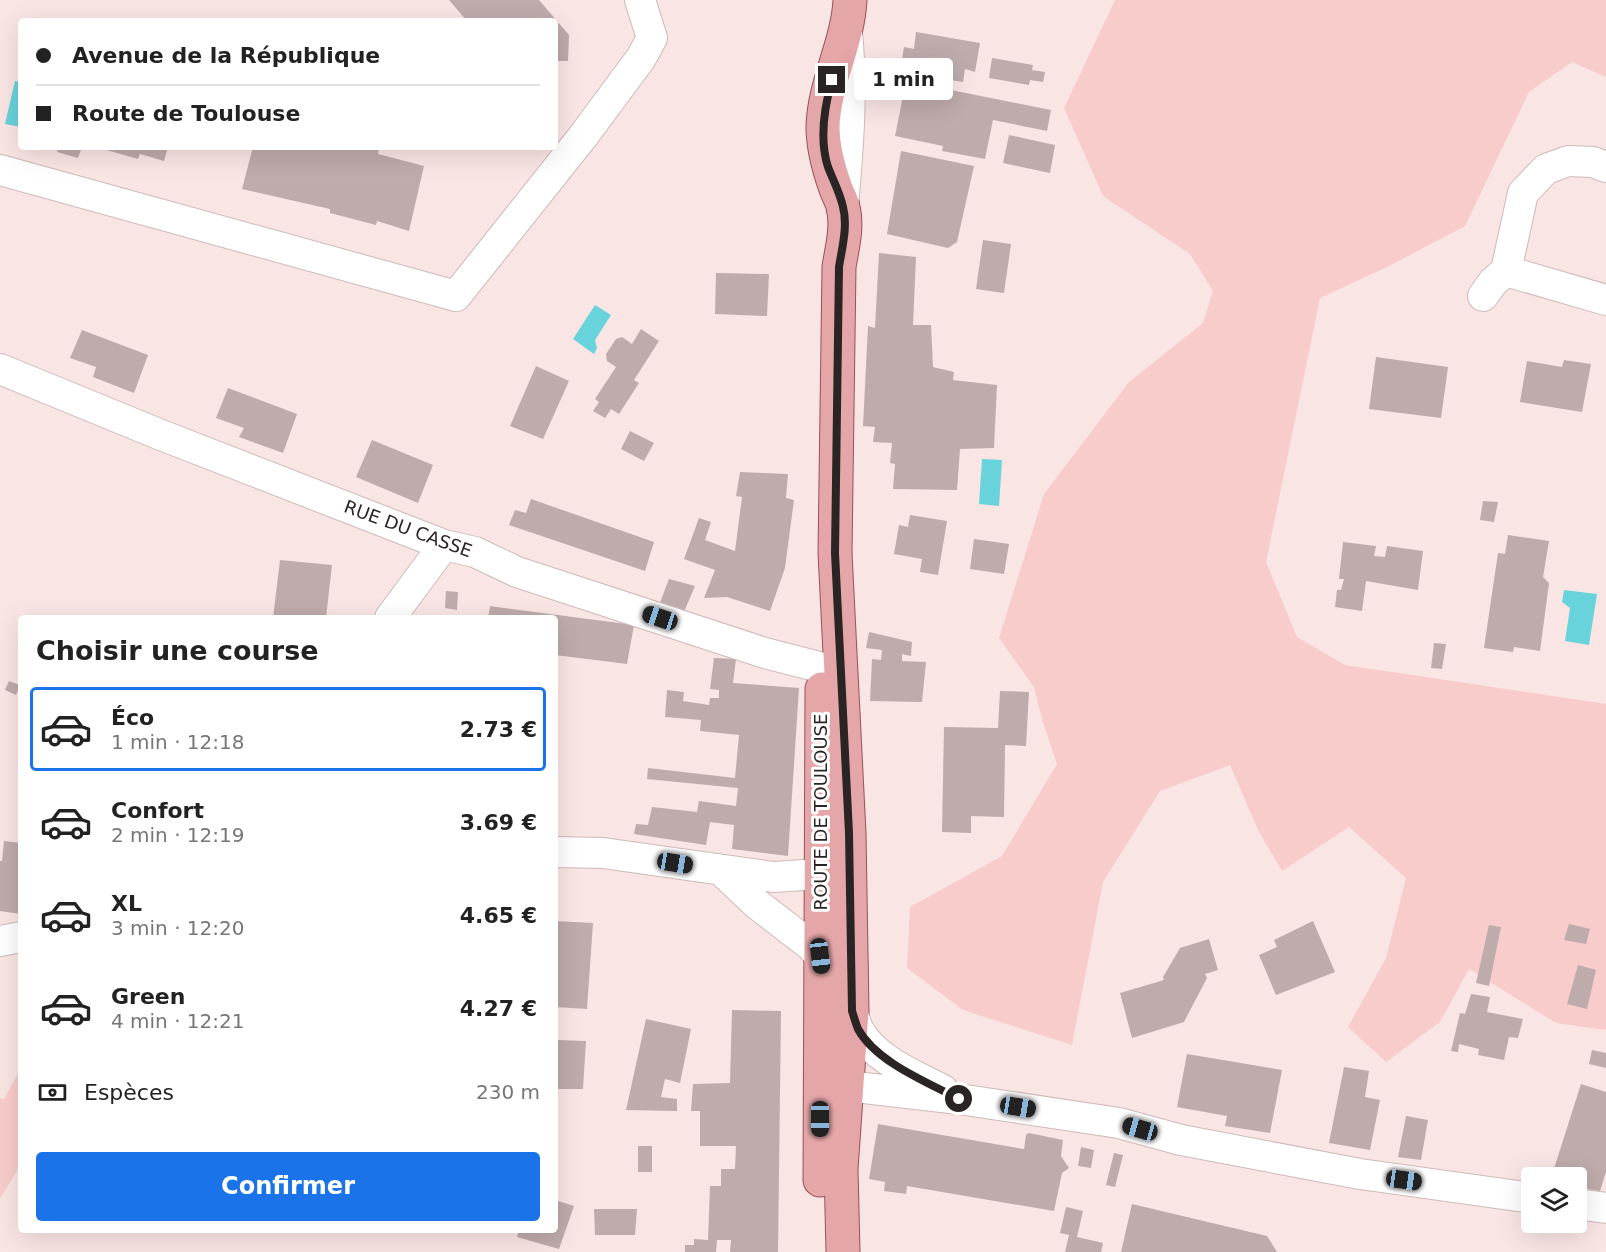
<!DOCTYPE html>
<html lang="fr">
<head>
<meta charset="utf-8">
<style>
	:root { --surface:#fff; --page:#f6f6f6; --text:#222; --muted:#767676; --line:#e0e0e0; --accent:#1a73e8 }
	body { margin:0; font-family:"DejaVu Sans",sans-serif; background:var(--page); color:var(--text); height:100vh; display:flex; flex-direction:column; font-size:22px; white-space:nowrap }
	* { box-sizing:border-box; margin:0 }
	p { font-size:20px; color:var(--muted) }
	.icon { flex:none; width:33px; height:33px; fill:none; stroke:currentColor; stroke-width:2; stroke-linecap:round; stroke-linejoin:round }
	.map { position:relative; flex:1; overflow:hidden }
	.side { position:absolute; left:18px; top:615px; width:540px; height:618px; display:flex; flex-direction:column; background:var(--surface); border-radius:6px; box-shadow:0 6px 24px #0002 }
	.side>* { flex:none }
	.guide { position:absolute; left:18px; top:18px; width:540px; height:132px; border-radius:6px; box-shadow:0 6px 24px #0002; display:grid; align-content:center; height:132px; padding:0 18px; background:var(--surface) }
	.fabs { position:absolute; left:1521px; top:1167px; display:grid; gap:12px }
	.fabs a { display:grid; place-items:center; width:66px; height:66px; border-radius:6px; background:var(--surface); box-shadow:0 6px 24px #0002; font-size:30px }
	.end { position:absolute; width:27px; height:27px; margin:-14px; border:8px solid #2b2424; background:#fff; box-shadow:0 0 0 3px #fff }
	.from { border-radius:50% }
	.bubble { position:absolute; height:42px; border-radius:6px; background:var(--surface); box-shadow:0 6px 24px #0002; font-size:20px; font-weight:600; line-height:42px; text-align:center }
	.car { position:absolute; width:18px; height:36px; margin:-18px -9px; border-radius:8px; box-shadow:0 0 4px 2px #0007; background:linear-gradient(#222 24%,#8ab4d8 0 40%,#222 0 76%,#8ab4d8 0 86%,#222 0) }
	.guide b { display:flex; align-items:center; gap:21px; height:57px; font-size:22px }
	.guide b+b { border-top:2px solid var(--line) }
	.guide i { width:15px; height:15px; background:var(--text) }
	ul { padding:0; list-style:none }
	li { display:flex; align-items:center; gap:18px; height:84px; margin:0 12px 9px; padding:0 6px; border:3px solid transparent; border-radius:6px }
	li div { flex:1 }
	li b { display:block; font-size:22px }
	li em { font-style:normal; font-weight:600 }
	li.selected { border-color:var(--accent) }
	li>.icon { width:54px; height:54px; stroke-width:1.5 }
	h2 { padding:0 18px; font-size:27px; line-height:72px }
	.pay { display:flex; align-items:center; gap:15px; height:66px; padding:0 18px; font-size:22px }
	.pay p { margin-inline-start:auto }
	.button { display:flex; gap:12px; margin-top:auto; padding:12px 18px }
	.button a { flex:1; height:69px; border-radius:6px; background:var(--accent); color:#fff; font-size:24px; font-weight:600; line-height:69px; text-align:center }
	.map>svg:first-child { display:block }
	.green { fill:#f8cccb }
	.water { fill:#68d3db }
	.building { fill:#beabab }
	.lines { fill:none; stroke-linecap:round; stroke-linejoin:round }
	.minor-casing { stroke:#cdbab9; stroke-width:32 }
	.major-casing { stroke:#985255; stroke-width:35 }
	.minor { stroke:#fff; stroke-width:30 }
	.major { stroke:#e5a6a9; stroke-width:33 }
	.route { stroke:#2b2424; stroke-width:8 }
	.labels { text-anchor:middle; stroke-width:6; stroke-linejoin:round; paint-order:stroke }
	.street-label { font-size:18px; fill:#2b2424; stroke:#fff }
</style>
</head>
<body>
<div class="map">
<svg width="1606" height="1252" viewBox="0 0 1606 1252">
	<rect width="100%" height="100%" fill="#f9e5e4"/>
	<path class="green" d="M1115,0H1606V77L1572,62L1529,92L1465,226L1389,266L1320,298L1266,562L1297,637L1345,665L1606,704V1030L1556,1023L1469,969L1440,1022L1386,1062L1348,1027L1386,958L1406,878L1349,827L1282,871L1258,830L1230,765L1160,791L1103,882L1072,1045L963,1010L907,968L910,907L1002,856L1057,764L1042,719L1034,687L999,638L1044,494L1129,382L1203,323L1213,291L1190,254L1103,196L1064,108Z
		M21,1068V1164L0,1199V1098L4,1099Z"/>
	<path class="water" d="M15,81L21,82V127L5,124Z
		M595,305L611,315L595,340L597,348L594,354L573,339Z
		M982,459L1002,460L999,506L979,504Z
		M1564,590L1597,594L1589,645L1565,641L1570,608L1562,602Z"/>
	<path class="building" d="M449,0H539L569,35L568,61H555V21H467Z
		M916,32L980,43L975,72L965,69L963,82L900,72L904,47L914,49Z
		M992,58L1033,65L1032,70L1045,72L1043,82L1030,80L1029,85L989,78Z
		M906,81L1051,110L1047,131L993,120L985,159L942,151L943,146L895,136Z
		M1009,135L1055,145L1050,173L1003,163Z
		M58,147H82L78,158L57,152Z
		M104,147H168L164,161L140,154L138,159L103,149Z
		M253,147H375L379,148L378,154L424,166L409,231L377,221L376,225L330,213V209L242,189Z
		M901,151L974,166L957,242L948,248L887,234Z
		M983,240L1011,244L1004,293L976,289Z
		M879,253L916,257L913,325H931L933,367L954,372L953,380L997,385L994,448L960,449L957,490L893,489L895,464L890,463L892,443L873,442L875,427L863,426L868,326L875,328Z
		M716,273L769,274L767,316L715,314Z
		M641,329L659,341L634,380L639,383L619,414L611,409L605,418L593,411L599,402L595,399L616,367L607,361L606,354L616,339L622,337L632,344Z
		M82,330L148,355L134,393L93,377L96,367L70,358Z
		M1376,357L1448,367L1441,418L1369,409Z
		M1564,360L1591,364L1582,412L1520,402L1527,361L1562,367Z
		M536,366L569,381L543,439L510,426Z
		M228,388L297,414L283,453L239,437L244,428L216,418Z
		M630,431L654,443L644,461L621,449Z
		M372,440L433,465L418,503L356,477Z
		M740,472L788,474L786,498L794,500L785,568L770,611L727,597L704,598L715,570L684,559L699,518L711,522L705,540L735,551L742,497L736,496Z
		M531,499L654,542L645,571L509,525L515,510L526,513Z
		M1483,501L1498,502L1494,522L1480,520Z
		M910,515L947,521L938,575L920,572L922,559L894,554L899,525L908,527Z
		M1508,535L1549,541L1543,577L1549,583L1540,651L1514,647L1513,652L1484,648L1498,553L1505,554Z
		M974,539L1009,544L1004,574L970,569Z
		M1343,542L1376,546L1374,556L1385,557L1387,546L1423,551L1418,590L1366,581L1362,611L1335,607L1337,590H1341L1344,579H1339Z
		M280,560L332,565L326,618L286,616V618H273Z
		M669,579L695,586L684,612L659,605Z
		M446,591L458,592L457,610L445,608Z
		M490,606L634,625L627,664L555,655V618H488Z
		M869,632L912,642L911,656L902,654V661L926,662L922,702L870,701L872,659L881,660L882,650L866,648Z
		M1434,643L1446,644L1442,669L1431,668Z
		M714,658L736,659L733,683L799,688L788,856L732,849L734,825L710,822L706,845L634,834L636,824L648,825L652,807L697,812L699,801L736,806L738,788L647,779L648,768L735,778L739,735L700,731L701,720L665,717L667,690L684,692L683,701L709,705L710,698H719V690L710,689Z
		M9,681L20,685L16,695L5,690Z
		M1000,691L1029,692L1026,746L1005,745L1004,817L971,816V833L942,832L944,727L998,728Z
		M4,841L21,843V914L0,911V861H2Z
		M555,921L593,923L587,1009L555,1007Z
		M1313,921L1335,972L1276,995L1259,955L1277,947L1274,940Z
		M1569,924L1590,929L1586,944L1564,940Z
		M1489,925L1501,927L1489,986L1476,983Z
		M1209,939L1218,970L1205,974L1207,978L1184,1022L1132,1038L1120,993L1164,980L1163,977L1180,948Z
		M1578,965L1596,970L1587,1009L1567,1004Z
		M1471,994L1490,997L1487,1012L1523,1019L1518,1038L1509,1037L1504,1060L1478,1055L1479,1049L1459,1044L1458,1052L1451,1051L1460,1013L1465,1014Z
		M732,1010L781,1011L778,1252H730L731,1240H717L716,1252H685V1245H694V1239L708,1240L710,1186H721V1169H735L736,1146H700V1111H691L693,1084L730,1083Z
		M646,1019L691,1029L680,1083L665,1079L661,1097L677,1099V1111L626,1110Z
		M558,1040L586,1041L583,1089H555Z
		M1592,1050L1606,1053V1068L1589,1064Z
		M1187,1054L1282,1070L1270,1133L1225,1126L1227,1116L1177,1107Z
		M1344,1067L1369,1071L1365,1097L1380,1100L1370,1150L1329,1143Z
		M1581,1084L1606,1092V1172L1600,1191L1576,1187V1178H1551Z
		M1406,1116L1428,1120L1421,1160L1398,1157Z
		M878,1124L1024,1149L1026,1135L1029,1133L1063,1140L1061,1156L1069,1168L1062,1173L1054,1211L907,1186L906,1194L884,1191L885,1182L869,1179Z
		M638,1146H652V1172H638Z
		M1081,1147L1094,1150L1091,1168L1078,1166Z
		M1114,1153L1123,1155L1115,1187L1106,1185Z
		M555,1200L574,1206L559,1249L517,1237L519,1230H555Z
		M1132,1204L1267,1236L1277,1252H1121Z
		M1066,1207L1083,1211L1077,1237L1103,1243L1101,1252H1065L1069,1235L1060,1233Z
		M594,1209H637L635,1235H595Z"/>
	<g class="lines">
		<defs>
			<path id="minor" d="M0,170L456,296L584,135L641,58L652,38L640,0
				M843,207C848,149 853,91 847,33
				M1506,271L1523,193L1546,169L1568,161L1593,162L1606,167
				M1483,296L1493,282L1506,271L1606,300
				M0,369L161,435L444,545L475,552L517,572L765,653L823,668
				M390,618L444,545
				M555,852L603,853L773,877L820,874L832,895
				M722,871L758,905L810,945L820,956L822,976
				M0,941L21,937
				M852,1011C854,1017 856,1024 858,1029C875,1060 914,1075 943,1090
				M833,1068L839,1080L847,1086L959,1099L1119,1123L1181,1140L1360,1174L1532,1198
				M1576,1204L1606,1208"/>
			<path id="major" d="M820,1180L822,689
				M843,1252L841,1169L852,1011L849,833L835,553L839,267C842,248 848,227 843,207C842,200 837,193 835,186C828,166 823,148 823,127C824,83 848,43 850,0"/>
		</defs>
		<use href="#minor" class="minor-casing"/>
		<use href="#major" class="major-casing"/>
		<use href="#minor" class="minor"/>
		<use href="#major" class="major"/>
	</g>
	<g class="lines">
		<path class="route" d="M832,80C824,108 819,139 828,167C833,180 840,193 843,207C848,226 842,248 839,267L835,553L849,833L852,1011C854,1017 856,1024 858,1029C876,1062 927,1082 959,1099"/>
	</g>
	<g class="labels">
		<g class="street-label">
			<text transform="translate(408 529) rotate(20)" y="6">RUE DU CASSE</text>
			<text transform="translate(821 812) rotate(-90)" y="6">ROUTE DE TOULOUSE</text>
		</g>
	</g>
</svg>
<div class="fabs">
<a><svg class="icon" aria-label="layers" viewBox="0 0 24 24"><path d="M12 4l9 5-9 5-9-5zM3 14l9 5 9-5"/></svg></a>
</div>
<i class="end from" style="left:959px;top:1099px"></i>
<i class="end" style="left:832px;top:80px"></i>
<div class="bubble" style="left:854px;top:58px;width:99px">1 min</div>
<i class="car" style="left:660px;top:618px;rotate:288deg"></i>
<i class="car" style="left:675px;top:863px;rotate:99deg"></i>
<i class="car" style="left:820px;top:956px;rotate:173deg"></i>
<i class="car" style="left:1018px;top:1107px;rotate:99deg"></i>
<i class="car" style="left:820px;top:1119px;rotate:180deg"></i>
<i class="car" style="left:1140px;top:1129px;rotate:286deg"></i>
<i class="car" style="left:1404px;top:1180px;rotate:98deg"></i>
<div class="guide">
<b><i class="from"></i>Avenue de la République</b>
<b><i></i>Route de Toulouse</b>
</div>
<section class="side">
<h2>Choisir une course</h2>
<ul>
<li class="selected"><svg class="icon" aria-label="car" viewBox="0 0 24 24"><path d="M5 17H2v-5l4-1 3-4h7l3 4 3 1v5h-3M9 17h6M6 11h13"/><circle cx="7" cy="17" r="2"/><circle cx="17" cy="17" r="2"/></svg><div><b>Éco</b><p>1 min · 12:18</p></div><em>2.73 €</em></li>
<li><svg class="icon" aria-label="car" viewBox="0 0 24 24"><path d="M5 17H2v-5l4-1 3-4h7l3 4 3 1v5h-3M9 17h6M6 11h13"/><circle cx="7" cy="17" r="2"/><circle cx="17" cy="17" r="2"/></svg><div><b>Confort</b><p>2 min · 12:19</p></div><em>3.69 €</em></li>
<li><svg class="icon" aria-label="car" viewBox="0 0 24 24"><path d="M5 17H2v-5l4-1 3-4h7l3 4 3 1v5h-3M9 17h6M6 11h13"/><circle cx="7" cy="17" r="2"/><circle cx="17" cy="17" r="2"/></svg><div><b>XL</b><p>3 min · 12:20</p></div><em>4.65 €</em></li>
<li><svg class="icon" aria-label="car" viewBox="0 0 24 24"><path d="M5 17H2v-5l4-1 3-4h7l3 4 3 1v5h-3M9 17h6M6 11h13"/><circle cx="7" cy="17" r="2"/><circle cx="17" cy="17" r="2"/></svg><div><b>Green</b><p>4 min · 12:21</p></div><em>4.27 €</em></li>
</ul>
<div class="pay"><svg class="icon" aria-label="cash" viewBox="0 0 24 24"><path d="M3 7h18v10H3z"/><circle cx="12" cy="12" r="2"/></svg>Espèces<p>230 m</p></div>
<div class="button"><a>Confirmer</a></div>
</section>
</div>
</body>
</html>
